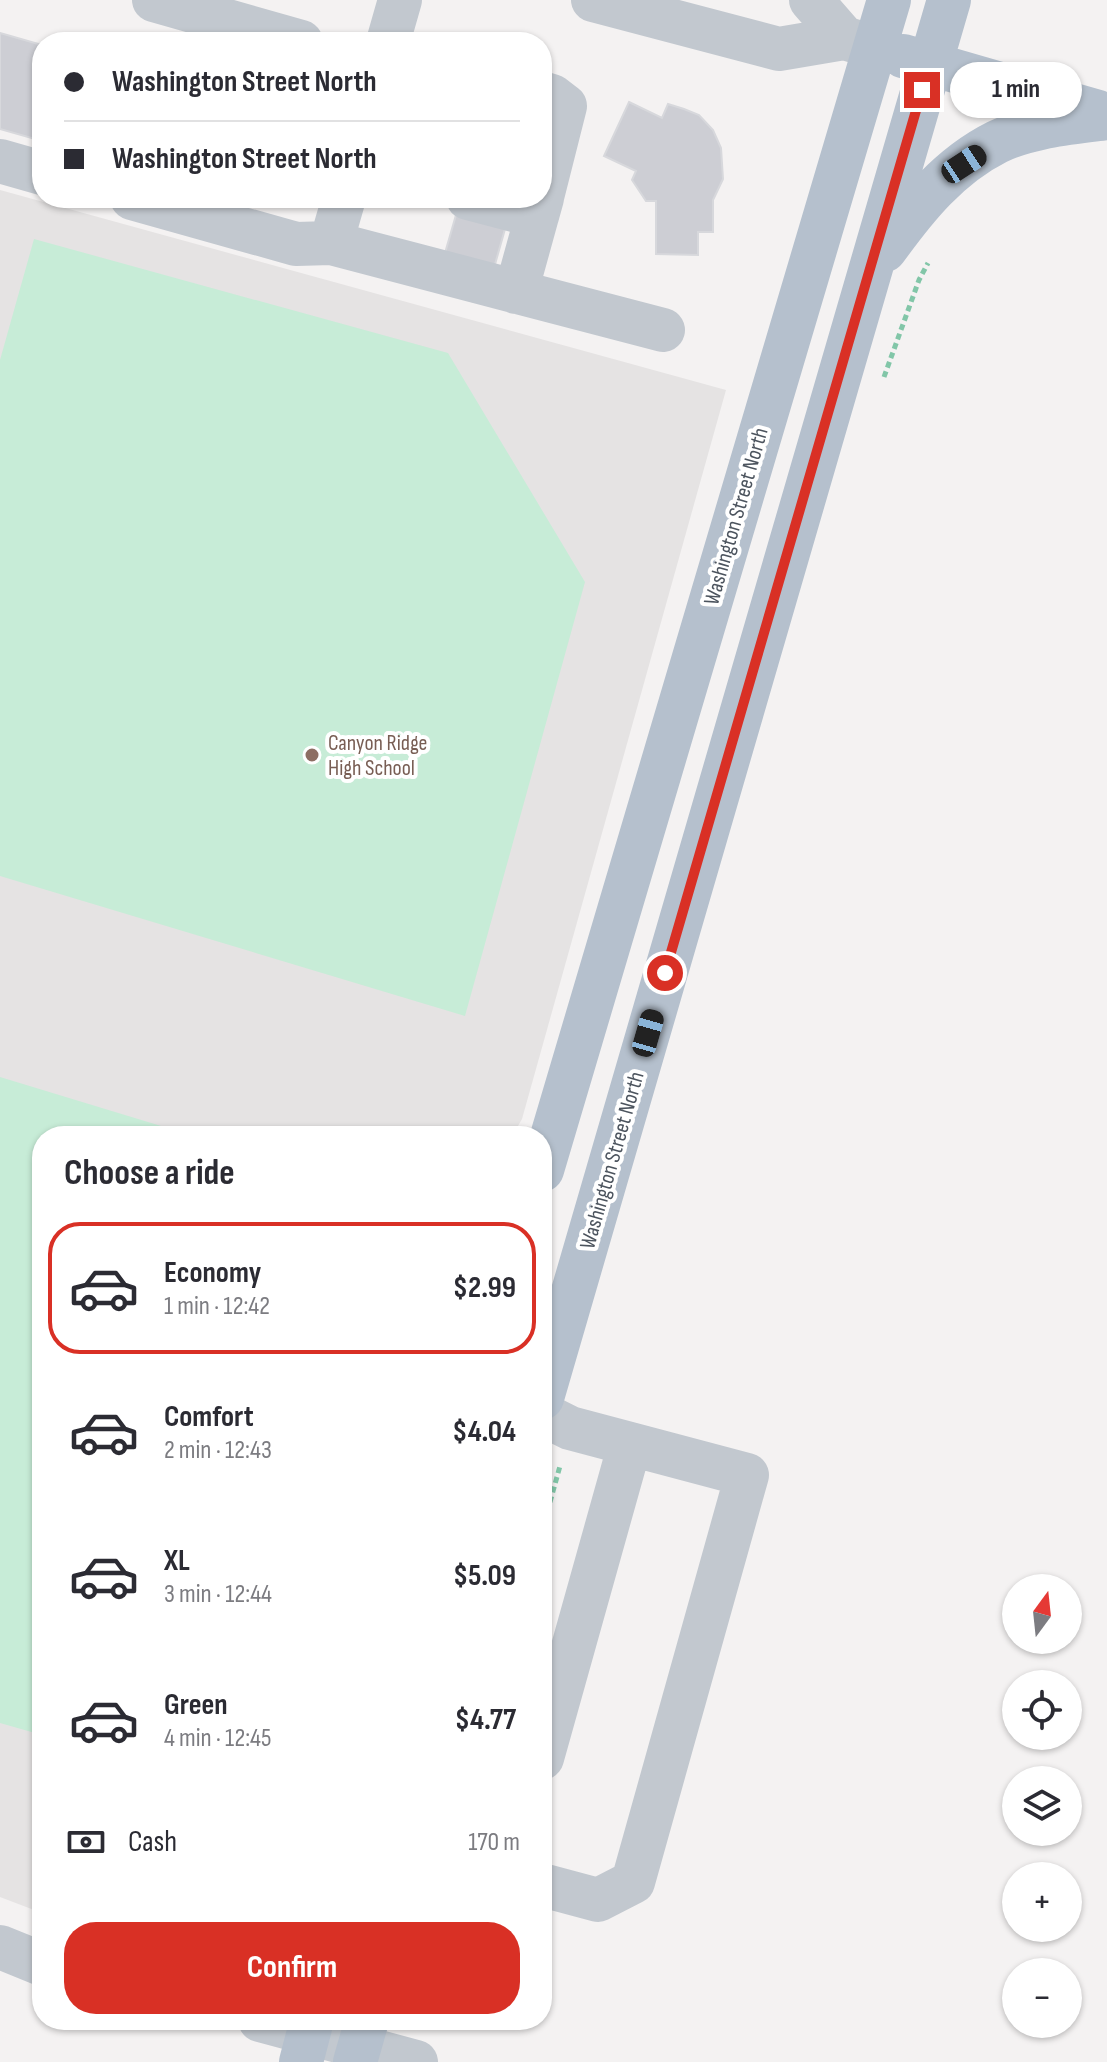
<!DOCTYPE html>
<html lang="en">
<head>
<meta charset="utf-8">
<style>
	:root { --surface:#fff; --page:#f2f2f3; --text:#2b2b33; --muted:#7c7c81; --line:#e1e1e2; --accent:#d93025 }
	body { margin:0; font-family:"Sofia Sans Condensed",sans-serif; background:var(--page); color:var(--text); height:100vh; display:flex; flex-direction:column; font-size:30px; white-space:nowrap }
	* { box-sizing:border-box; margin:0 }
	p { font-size:26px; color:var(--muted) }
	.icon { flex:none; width:44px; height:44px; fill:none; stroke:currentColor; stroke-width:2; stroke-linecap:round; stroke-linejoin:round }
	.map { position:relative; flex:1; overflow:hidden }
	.details { position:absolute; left:32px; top:1126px; width:520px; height:904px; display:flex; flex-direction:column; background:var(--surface); border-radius:32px; box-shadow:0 2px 6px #0004 }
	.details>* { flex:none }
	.hud { position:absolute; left:32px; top:32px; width:520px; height:176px; border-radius:32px; box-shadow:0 2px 6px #0004; display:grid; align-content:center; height:176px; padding:0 32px; background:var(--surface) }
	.needle { width:52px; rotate:15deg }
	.controls { position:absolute; left:1002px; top:1574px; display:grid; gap:16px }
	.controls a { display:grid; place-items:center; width:80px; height:80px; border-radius:50%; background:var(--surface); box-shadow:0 2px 6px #0004; font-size:40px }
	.end { position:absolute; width:36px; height:36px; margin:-18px; border:10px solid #d93025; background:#fff; box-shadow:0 0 0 4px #fff }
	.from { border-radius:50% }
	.bubble { position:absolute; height:56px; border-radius:28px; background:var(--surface); box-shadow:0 2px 6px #0004; font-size:26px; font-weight:700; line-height:56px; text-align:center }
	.car { position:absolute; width:24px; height:48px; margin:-24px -12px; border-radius:10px; box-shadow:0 0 6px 2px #0007; background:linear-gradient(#222 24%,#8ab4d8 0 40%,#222 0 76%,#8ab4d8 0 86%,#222 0) }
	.hud b { display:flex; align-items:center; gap:28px; height:76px; font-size:30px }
	.hud b+b { border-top:2px solid var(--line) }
	.hud i { width:20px; height:20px; background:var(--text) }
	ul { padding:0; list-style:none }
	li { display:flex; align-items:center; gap:24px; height:132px; margin:0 16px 12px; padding:0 16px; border:4px solid transparent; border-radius:32px }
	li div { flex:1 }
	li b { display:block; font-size:30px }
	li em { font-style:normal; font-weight:700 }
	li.on { border-color:var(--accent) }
	li>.icon { width:72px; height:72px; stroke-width:1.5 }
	h2 { padding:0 32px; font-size:36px; line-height:96px }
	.pay { display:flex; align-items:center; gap:20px; height:88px; padding:0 32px; font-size:30px }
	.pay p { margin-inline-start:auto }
	.primary-button { display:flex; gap:16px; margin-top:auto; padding:16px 32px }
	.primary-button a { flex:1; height:92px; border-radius:32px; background:var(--accent); color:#fff; font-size:32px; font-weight:700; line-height:92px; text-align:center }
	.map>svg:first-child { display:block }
	.education { fill:#e5e3e3 }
	.green { fill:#c7ecd7 }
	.building { fill:#cdced4; stroke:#d7d8dc; stroke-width:2 }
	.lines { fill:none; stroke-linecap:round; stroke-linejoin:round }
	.path { stroke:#82c6a8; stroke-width:5; stroke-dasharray:6 4; stroke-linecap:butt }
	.minor { stroke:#c2c8cf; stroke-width:44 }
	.major { stroke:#b5c0cd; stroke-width:44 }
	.route { stroke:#d93025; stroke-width:10 }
	.education-dot { fill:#8d6e63; stroke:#fff; stroke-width:3 }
	.labels { text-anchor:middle; stroke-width:8; stroke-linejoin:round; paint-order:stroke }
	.street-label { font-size:22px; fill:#4c545e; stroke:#fff }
	.education-label { font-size:22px; fill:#785e54; stroke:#fff; text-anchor:start }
</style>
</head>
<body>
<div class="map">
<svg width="1107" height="2062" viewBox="0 0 1107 2062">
	<rect width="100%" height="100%" fill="#f4f2f2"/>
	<path class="education" d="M0,190L726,390L522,1119L512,1136H42V1913L0,1897Z"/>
	<path class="green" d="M34,239L448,353L585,582L465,1016L0,876V360Z
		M0,1077L194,1136H42V1735L0,1723Z"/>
	<path class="building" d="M0,33L42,45V141L0,129Z
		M629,102L662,118L668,104L684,109L699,115L713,130L721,148L723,179L713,200V232H698V255L656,254V201H646L632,180L636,171L604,156Z
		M458,208L507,222L490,282L441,267Z"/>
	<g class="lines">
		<path class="path" d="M884,377L919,280L928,263
			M542,1531L560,1466"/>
		<path class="minor" d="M154,0L301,42
			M593,0L779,49L844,38L874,47
			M811,0L844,38
			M388,42L400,0
			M542,93L552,96L565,106L542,197
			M0,161L42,173
			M132,198L296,244L331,243L663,330
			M468,198L537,216L542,198
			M331,243L344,198
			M516,292L537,216
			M542,1414L570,1428L747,1475L633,1882L598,1900L542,1885
			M542,1758L630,1444
			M0,1947L42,1964
			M260,2020L416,2062"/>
		<path class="major" d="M903,56L1098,112
			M885,250C916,207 949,166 997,142C1030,126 1071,123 1107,118
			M542,1170L889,0
			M542,1398L949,0
			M301,2062L312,2020
			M355,2062L367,2020"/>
	</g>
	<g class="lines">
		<path class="route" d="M665,973L922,90"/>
	</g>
	<circle class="education-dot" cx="312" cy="755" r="8"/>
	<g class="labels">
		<g class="street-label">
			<text transform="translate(735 516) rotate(-74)" y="8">Washington Street North</text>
			<text transform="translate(611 1160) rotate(-74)" y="8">Washington Street North</text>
		</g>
		<g class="education-label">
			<text x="328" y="750">Canyon Ridge<tspan x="328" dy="25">High School</tspan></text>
		</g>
	</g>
</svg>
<div class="controls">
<a><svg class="needle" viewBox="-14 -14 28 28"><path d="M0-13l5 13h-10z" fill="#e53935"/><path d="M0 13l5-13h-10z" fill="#7c7c81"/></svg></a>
<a><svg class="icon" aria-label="locate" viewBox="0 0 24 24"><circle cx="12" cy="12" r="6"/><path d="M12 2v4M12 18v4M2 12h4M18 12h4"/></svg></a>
<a><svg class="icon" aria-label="layers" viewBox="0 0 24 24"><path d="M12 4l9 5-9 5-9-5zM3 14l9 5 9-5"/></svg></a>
<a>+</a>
<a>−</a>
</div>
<i class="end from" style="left:665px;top:973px"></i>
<i class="end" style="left:922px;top:90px"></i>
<div class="bubble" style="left:950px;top:62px;width:132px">1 min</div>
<i class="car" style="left:964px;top:164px;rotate:57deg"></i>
<i class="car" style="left:648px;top:1033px;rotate:16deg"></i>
<div class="hud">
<b><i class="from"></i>Washington Street North</b>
<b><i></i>Washington Street North</b>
</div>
<section class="details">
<h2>Choose a ride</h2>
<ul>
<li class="on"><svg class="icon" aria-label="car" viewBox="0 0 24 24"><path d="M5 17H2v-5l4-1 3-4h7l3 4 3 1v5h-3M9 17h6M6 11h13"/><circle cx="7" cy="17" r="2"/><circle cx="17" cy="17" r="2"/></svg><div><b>Economy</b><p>1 min · 12:42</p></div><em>$2.99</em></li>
<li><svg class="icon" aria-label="car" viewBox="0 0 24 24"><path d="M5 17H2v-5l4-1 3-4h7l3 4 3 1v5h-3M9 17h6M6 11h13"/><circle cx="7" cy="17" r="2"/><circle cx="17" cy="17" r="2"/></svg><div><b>Comfort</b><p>2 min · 12:43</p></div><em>$4.04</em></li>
<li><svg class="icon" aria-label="car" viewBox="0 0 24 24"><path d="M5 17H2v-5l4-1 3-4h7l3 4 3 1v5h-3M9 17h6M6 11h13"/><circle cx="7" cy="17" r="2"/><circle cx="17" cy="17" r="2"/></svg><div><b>XL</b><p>3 min · 12:44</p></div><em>$5.09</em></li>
<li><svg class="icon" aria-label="car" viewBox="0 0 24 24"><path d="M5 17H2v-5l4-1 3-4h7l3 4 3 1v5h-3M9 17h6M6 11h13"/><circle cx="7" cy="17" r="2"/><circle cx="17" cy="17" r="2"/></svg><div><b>Green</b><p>4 min · 12:45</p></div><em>$4.77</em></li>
</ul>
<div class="pay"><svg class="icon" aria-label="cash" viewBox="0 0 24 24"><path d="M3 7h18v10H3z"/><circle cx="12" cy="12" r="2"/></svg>Cash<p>170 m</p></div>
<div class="primary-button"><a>Confirm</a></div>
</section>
</div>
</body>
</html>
